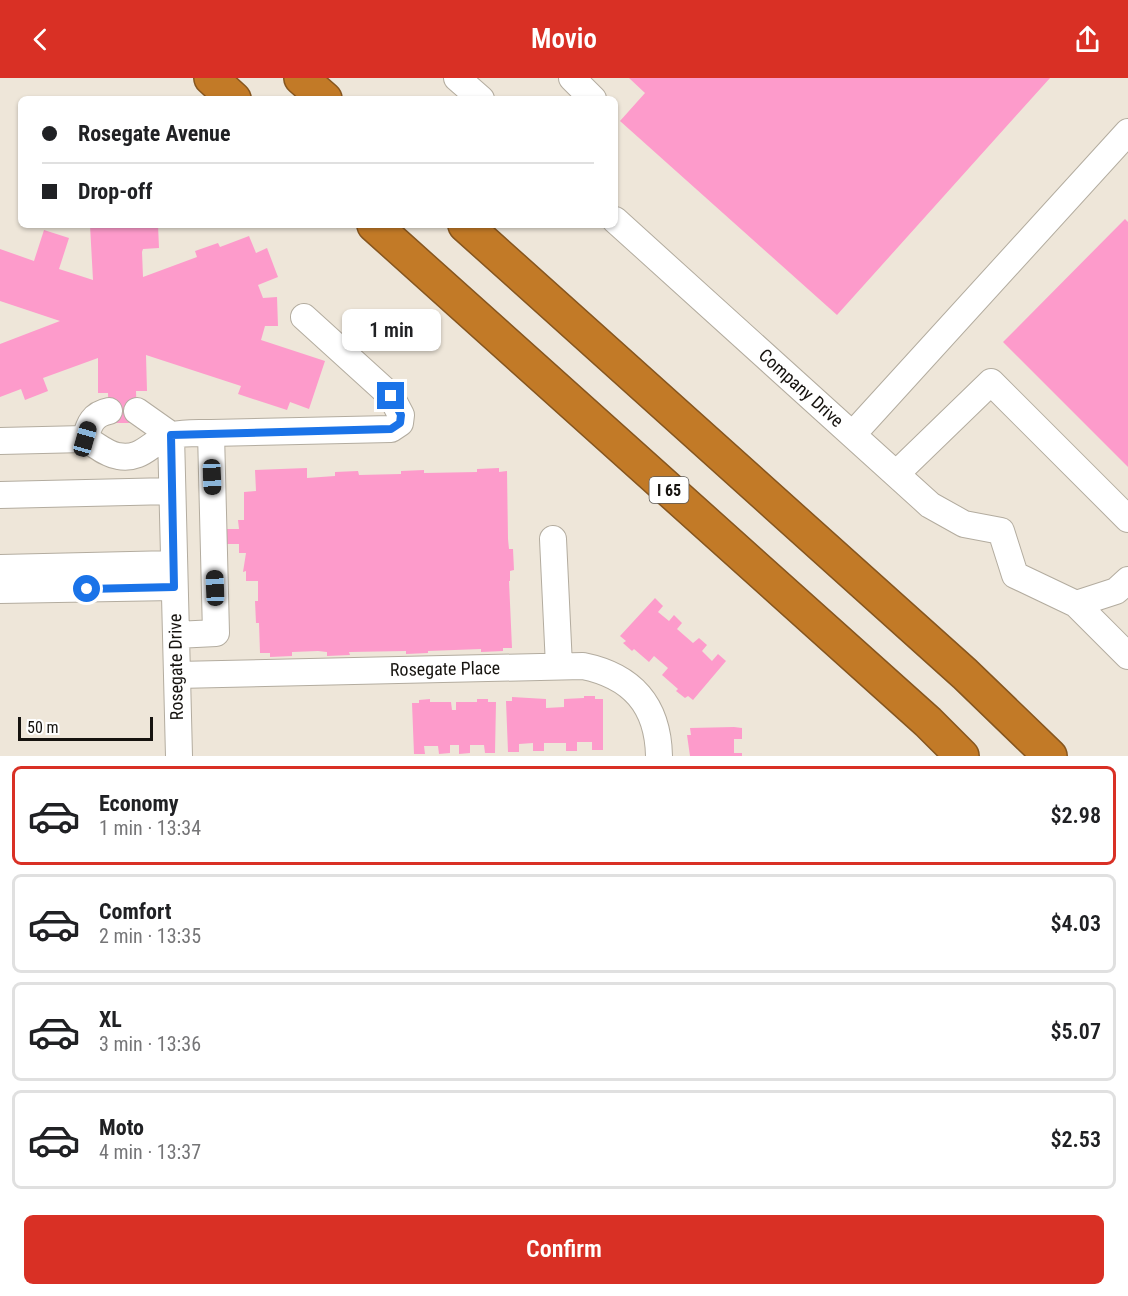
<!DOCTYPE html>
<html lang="en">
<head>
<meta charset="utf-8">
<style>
	:root { --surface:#fff; --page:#f6f6f6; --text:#202124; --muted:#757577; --line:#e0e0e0; --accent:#d93025 }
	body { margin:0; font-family:"Roboto Condensed",sans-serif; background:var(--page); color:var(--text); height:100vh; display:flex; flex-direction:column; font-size:22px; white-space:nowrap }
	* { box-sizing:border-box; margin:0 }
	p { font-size:20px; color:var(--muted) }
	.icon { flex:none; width:33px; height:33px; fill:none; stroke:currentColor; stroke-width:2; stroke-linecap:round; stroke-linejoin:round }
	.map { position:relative; height:678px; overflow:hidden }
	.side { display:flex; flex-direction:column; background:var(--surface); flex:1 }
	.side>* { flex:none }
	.banner { position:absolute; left:18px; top:18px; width:600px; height:132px; border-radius:9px; box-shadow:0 2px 4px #0004; display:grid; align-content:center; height:132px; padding:0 24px; background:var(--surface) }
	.scale { position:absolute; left:18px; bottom:15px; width:135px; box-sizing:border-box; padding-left:6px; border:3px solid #16130f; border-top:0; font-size:16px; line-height:21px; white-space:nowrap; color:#16130f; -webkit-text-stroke:4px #fff; paint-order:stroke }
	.end { position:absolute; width:27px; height:27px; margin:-14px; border:8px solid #1a73e8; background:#fff; box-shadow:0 0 0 3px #fff }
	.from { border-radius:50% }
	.bubble { position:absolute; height:42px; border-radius:9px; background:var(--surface); box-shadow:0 2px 4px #0004; font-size:20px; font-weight:600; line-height:42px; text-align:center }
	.car { position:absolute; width:18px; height:36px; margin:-18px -9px; border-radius:8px; box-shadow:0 0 4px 2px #0007; background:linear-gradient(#222 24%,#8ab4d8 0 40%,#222 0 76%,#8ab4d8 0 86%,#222 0) }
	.banner b { display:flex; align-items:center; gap:21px; height:57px; font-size:22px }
	.banner b+b { border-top:2px solid var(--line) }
	.banner i { width:15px; height:15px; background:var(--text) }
	ul { padding:10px 0 0; list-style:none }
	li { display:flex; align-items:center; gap:18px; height:99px; margin:0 12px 9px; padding:0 12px; border:3px solid var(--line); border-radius:9px }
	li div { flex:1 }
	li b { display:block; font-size:22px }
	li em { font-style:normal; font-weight:600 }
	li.selected { border-color:var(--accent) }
	li>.icon { width:54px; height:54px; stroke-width:1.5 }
	.button { display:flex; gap:12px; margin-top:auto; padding:12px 24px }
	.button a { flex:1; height:69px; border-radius:9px; background:var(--accent); color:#fff; font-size:24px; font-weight:600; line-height:69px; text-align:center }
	header { display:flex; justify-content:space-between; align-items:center; height:78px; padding:0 24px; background:var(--accent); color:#fff; font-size:27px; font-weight:600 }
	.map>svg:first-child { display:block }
	.building { fill:#fd9bcb }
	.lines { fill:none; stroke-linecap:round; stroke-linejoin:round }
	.minor-casing { stroke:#b3ac9f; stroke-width:28 }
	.highway-casing { stroke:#86561f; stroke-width:36 }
	.minor { stroke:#fff; stroke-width:26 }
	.highway { stroke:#c27a27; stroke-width:33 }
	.route { stroke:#1a73e8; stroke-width:8 }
	.labels { text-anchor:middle; stroke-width:5; stroke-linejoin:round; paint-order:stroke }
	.shield { fill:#fff; stroke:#5c5a57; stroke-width:1.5 }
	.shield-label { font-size:16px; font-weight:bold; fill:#16130f }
	.street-label { font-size:18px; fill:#16130f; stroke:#fff }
</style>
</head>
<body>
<header><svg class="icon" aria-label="back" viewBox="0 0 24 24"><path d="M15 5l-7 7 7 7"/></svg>Movio<svg class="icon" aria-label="share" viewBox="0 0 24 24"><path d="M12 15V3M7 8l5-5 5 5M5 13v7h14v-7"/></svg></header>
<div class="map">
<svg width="1128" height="678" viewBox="0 0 1128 678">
	<rect width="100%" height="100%" fill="#eee6d9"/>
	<path class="building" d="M629,0H1050L837,237L620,43L645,15Z
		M1125,141L1128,144V389L1003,264Z
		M90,147H158L159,170L143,171L142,174L143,199L197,179L195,173L218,165L220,169L249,158L256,175L267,170L278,199L258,207L263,220L277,219L278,248H265L261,262L325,283L309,331L290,324L287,332L238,316L241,308L146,277L147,313H136L137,345H109L108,315H98V280L43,300L48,313L25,322L21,311L0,319V266L60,243L0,223V171L34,183L44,152L69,160L59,191L93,202Z
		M307,390V400L335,398V394L358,393L359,397L401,396V393L424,392V395L477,394V391L499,390V394L507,393L508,461L509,471H513L514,492L510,493V503H509L512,570H503V573L481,574V571L428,573V575L406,576V573L349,574L350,577L327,578V574L318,573L292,574V578L270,579V575H260L259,545H256L255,523H258V503H246V493L243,494L246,475H239V466H226L225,451H239L238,442H244V414L256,413L255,392Z
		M655,520L663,528L658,534L669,543L674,537L682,545L677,551L693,565L699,560L707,567L702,573L712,583L718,576L726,583L693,622L688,618L685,620L676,613L678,611L662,597L668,590L654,578L649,584L634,571L632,573L623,565L626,563L620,558Z
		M584,618H595V621H603V672H592V664H577V673H566V665H544V673H533V665L519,666V674H508L506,623H512V619L546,621V630L564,629V621L584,620Z
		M430,621V624H451L452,632H456V624H477V621H488V624H496L495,675H485L484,667H470V675L459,676V667H450V675L439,676L438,668H424L425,676H414L412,625H419V622Z
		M734,649L742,650V661H734V675H742V678H690L687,657H691L690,650Z"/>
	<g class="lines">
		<defs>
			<path id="minor" d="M457,0L481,21
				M572,0L593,21
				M615,142L930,427L964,446L1001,453L1015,497L1076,526L1116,513L1128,502
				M137,333L171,357
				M211,355L391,351L400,345L401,337L391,318L304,239
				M853,356L1128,54
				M171,357L179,678
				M85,361C89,346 93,336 109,333
				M0,363L85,361C96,366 105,376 118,378C144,383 152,361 173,357C185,354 199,355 211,355L216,555L176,557
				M896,396L991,304L1128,441
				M0,417L172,413
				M553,461L559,588
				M0,490L174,486
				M0,512L174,509
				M1076,526L1128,578
				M177,597L583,588C632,598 658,627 659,678"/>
			<path id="highway" d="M211,0L234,21
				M301,0L325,21
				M374,147L928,644L962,678
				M465,147L965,596L1050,678"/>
		</defs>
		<use href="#minor" class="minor-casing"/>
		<use href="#highway" class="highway-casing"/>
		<use href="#minor" class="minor"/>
		<use href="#highway" class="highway"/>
	</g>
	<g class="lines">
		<path class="route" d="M87,511L174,509L171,357L391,351L400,345L401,337L391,318"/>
	</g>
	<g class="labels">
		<rect class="shield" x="649.5" y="399" width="39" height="26" rx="4.5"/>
		<g class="shield-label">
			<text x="669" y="418">I 65</text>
		</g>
		<g class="street-label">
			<text transform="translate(801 310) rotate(42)" y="6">Company Drive</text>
			<text transform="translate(176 589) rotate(-91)" y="6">Rosegate Drive</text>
			<text transform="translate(445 591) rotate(-1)" y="6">Rosegate Place</text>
		</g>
	</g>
</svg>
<div class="scale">50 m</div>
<i class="end from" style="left:87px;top:511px"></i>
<i class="end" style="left:391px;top:318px"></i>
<div class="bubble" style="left:342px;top:231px;width:99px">1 min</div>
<i class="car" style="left:85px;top:361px;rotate:16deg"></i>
<i class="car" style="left:212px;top:399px;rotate:178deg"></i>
<i class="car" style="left:215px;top:510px;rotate:358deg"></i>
<div class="banner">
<b><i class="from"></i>Rosegate Avenue</b>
<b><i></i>Drop-off</b>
</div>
</div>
<section class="side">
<ul>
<li class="selected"><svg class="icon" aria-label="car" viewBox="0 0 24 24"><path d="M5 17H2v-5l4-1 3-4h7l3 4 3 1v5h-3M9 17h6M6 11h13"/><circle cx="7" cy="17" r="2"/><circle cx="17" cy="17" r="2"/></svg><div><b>Economy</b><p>1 min · 13:34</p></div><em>$2.98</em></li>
<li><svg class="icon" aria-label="car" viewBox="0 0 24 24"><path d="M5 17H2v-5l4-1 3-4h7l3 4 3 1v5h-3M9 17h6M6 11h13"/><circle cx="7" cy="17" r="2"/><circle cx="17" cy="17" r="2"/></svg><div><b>Comfort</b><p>2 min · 13:35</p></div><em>$4.03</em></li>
<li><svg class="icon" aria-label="car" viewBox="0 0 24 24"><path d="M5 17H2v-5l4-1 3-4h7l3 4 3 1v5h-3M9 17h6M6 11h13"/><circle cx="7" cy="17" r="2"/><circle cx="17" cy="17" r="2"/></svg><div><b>XL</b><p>3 min · 13:36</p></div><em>$5.07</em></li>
<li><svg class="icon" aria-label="car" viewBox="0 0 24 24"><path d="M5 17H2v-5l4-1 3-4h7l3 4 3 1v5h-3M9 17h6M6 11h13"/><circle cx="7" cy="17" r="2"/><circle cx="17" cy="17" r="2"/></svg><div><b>Moto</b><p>4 min · 13:37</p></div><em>$2.53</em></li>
</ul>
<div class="button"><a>Confirm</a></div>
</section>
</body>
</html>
